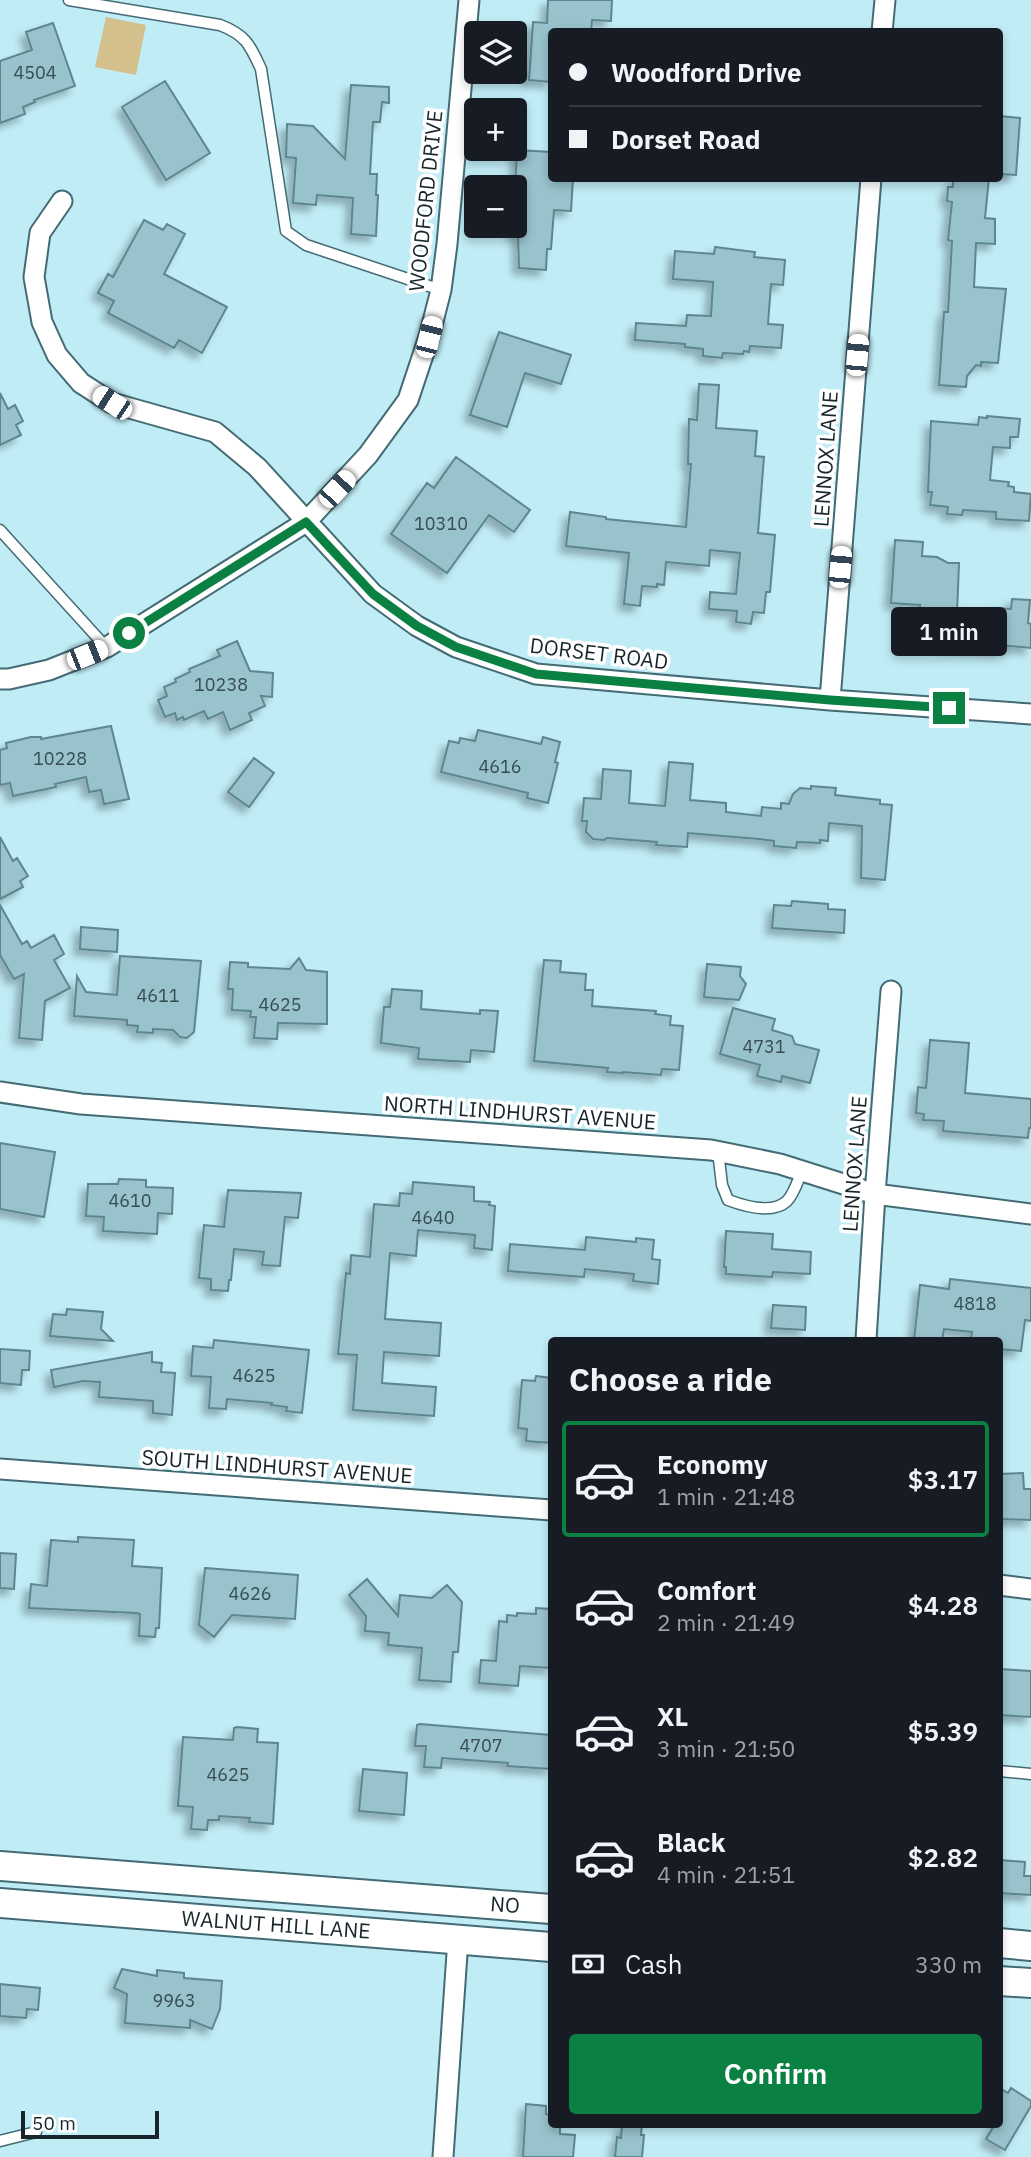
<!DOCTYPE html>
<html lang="en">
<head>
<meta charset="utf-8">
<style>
	:root { --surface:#171b24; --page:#20242c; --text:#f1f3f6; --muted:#9ea1a6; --line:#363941; --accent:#0b8043 }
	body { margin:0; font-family:"IBM Plex Sans",sans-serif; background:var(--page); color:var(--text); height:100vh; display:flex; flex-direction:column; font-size:26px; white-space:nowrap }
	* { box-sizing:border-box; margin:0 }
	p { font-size:23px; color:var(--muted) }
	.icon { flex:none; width:38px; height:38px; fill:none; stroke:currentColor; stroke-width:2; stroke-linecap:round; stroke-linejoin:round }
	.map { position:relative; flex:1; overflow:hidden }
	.sheet { position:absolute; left:548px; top:1337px; width:455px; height:791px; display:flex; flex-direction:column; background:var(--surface); border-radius:7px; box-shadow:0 4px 10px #0003 }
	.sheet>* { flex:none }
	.banner { position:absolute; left:548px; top:28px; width:455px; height:154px; border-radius:7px; box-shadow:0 4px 10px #0003; display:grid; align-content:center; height:154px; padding:0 21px; background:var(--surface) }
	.tools { position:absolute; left:464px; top:21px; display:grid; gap:14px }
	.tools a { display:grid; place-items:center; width:63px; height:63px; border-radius:7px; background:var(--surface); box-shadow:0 4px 10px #0003; font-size:35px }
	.scale { position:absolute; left:21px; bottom:18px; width:138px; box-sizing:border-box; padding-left:7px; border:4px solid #16262a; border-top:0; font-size:19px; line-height:24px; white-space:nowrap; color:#16262a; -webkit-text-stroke:5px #fff; paint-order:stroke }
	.end { position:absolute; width:32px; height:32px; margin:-16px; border:9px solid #0b8043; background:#fff; box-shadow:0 0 0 4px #fff }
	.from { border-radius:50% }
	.bubble { position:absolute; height:49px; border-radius:7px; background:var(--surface); box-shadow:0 4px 10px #0003; font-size:23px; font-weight:600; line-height:49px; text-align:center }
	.car { position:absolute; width:21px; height:42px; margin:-21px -10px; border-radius:9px; box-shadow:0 0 5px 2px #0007; background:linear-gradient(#fff 24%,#345 0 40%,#fff 0 76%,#345 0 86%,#fff 0) }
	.banner b { display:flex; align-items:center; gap:24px; height:66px; font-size:26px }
	.banner b+b { border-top:2px solid var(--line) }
	.banner i { width:18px; height:18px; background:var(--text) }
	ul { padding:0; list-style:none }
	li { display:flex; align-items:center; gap:21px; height:116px; margin:0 14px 10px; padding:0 7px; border:4px solid transparent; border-radius:7px }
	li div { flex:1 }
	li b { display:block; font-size:26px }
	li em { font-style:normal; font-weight:600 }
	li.current { border-color:var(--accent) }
	li>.icon { width:63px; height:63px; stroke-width:1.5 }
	h2 { padding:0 21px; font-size:32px; line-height:84px }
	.pay { display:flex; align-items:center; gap:18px; height:77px; padding:0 21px; font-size:26px }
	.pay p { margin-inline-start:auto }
	.action { display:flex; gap:14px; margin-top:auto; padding:14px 21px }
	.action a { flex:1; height:80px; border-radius:7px; background:var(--accent); color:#fff; font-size:28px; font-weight:600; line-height:80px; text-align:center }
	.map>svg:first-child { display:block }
	.green { fill:#d4c08c }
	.building { fill:#98c2cc; stroke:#5d868f; stroke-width:2; filter:url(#shadow) }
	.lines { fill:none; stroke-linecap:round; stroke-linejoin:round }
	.service-casing { stroke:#436b74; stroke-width:13 }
	.minor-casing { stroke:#436b74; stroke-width:23 }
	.secondary-casing { stroke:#436b74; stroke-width:32 }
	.service { stroke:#fff; stroke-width:10 }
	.minor { stroke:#fff; stroke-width:19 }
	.secondary { stroke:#fff; stroke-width:28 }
	.route { stroke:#0b8043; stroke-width:9 }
	.labels { text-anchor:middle; stroke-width:7; stroke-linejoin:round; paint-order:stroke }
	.number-label { font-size:18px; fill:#364d52 }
	.street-label { font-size:21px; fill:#16262a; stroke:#fff }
</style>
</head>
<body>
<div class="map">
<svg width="1031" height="2157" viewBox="0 0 1031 2157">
	<defs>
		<filter id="shadow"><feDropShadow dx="-6" dy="6" stdDeviation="3.5" flood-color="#0004"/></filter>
	</defs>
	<rect width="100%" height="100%" fill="#c0ecf6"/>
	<path class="green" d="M106,17L146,25L136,75L95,67Z"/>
	<path class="building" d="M548,0H612L611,21L592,20L591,32H551V82L529,80L533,22L547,23Z
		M53,23L75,86L34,100L35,102L23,107L25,114L0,123V61L32,50L26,32Z
		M165,81L210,153L166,180L122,107Z
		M351,85L389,87V103L382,102L380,122H373L370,174H377L376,195H378L376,236L351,234L353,198L317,195L316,205L293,203L296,158L286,157L287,124L313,126L345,159Z
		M999,116L1020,118L1016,175L999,174Z
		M517,150L551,152V178H573L571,211L554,210L551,249H547L546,270L519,268L518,234L513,233Z
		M953,178H989L985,218L995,219V244L976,243L974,287L1006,289L998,363L981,362V366L976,365L967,376L966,387L939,385L944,312H948L952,241L948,240L952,202L947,201L948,187H953Z
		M144,220L163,230L167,224L185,234L164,274L227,307L202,353L179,340L174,348L108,313L114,301L98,293L108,274L113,277Z
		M715,247L755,252L754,257L785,260L783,285L771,284L768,324L783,325L781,348L750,346L749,352L744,351L743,354L723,353L722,358L703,356V349L685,347V344L635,340L636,323L686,326L687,315L711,316L713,282L673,279L675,251L714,254Z
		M499,332L571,355L561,384L525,373L507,427L470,415Z
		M699,384L719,385L716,428L757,431L755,456L764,457L758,533L775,535L770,592H766L764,613L753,612L751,624L736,622L737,611L709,609L710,592L736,594L740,553L710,550L709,566L666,562L664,585L657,584V587L642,586L640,606L624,604L629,553L566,546L570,512L606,517V519L686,527L691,464H688L689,419L697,420Z
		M0,393L8,409L15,405L23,421L16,425L21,435L0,445Z
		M987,416L1020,419L1018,437H1010V448L993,447L990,480L1009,482L1008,486L1014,487V492L1031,494L1029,521L996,519V512L963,510L962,515L947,514L948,507L930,505L932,492H928L931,421L978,425L979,417L987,418Z
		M456,457L530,510L514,532L489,515L447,573L391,534L427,483L434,488Z
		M895,540L923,542L922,556L937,557L948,563H959L957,614L997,617L998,608L1011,609L1012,599L1030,600L1028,623L1031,624V648L1000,645V649L950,645V643L935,642L936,635L918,633L920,605L891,603Z
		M237,641L250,671L273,673L272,697L261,696L265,706L249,713L252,720L230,730L223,712L208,719L204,711L184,720L183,717L177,720L175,713L165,717L158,700L167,696L164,687L176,682L175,679L190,672L189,669L220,656L217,650Z
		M111,726L129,799L104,804L101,790L89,792L86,777L55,784L56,787L13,796L10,783L0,785V750L7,748L6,743L31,737H41V739Z
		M478,730L541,744L543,737L560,742L555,762L558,763L548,803L527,798L528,793L441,772L449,741L459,743L460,738L475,741Z
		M254,758L274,773L249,807L228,792Z
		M669,762L693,764L690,800L726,803V812L761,816L762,807L781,809V803L789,804L793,794L800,788L811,789V786L836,788L835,795L880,800V804L892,805L885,880L861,878L862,826L829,823L828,841L820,840V843L797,842L796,848L774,846V841L759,839L688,833L687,847L656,845L657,842L607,838L604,840L593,839L586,832L587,821H582L584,798L601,799L603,769L631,771L629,803L665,806Z
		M0,837L13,861L17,858L28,876L20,881L23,887L0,899Z
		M792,901L828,904V909L845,910L844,933L772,928L774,905L791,906Z
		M0,905L22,944L27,941L31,948L54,935L64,954L54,960L70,988L45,1001L42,1040L19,1038L24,974L14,979L0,955Z
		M81,927L118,930L117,952L80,949Z
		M120,956L201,961L194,1032L187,1038L180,1037L173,1030L153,1029V1033L137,1032L138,1026L127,1025V1020L74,1016L77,976L86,992L117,995Z
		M299,958L306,970L327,972V1024L278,1023L277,1039L254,1038L256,1017H250L251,1011L232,1010L233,989H228L230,962L248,963V967L290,969Z
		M544,960L561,961L560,972L586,974L585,990H593L592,1006L656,1011L655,1014L671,1016L670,1025L683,1026L679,1070L662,1069L661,1075L623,1072V1073L607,1072L608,1068L534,1061Z
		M707,964L741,967L740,976L746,984L739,1000L704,997Z
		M392,989L422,991L421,1009L480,1014V1010L498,1011L494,1052L471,1050L470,1062L418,1059L419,1048L381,1043L384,1007H390Z
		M733,1008L775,1019L772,1030L792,1036L795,1044L819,1050L810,1083L782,1076L781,1082L757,1076L760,1065L720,1054Z
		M930,1040L969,1043L965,1093L1031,1099V1128H1029L1028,1138L943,1131L944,1121L923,1120L924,1114L916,1113L918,1087L926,1088Z
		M0,1143L55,1152L44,1217L0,1209Z
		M119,1179L146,1180V1187L173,1188L172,1214L158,1213L157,1234L103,1231L104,1217L86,1216L88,1184H118Z
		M413,1182L474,1187V1201L490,1202L489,1205L495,1206L492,1250L474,1248L475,1235L418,1230L416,1256L390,1253L385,1319L441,1323L439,1356L384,1352L382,1383L436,1387L434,1416L353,1410L357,1355L338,1354L346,1273L350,1274L351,1255L370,1257L374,1204L399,1206L400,1193L412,1194Z
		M228,1190L301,1193L298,1218L285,1217L280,1266L262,1265L264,1252L234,1249L231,1280H229L228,1291L211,1290V1279L199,1278L204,1225L224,1227Z
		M726,1231L773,1234L772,1249L811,1252L810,1274L773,1272L772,1277L726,1274V1267H724Z
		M586,1237L636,1242V1238L654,1240L652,1259L660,1260L658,1284L633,1281L634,1274L585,1269L584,1277L508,1271L510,1244L585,1250Z
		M950,1279L1031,1288V1321L1025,1320L1021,1351L999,1349V1340L971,1338L972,1332L944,1329L942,1340H914L920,1285L949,1289Z
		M773,1305L806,1307L805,1330L771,1328Z
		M67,1309L103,1312L101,1329L113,1341L50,1336L53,1314L66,1315Z
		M214,1340L309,1350L302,1413L286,1411L287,1407L271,1405L272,1403L227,1399L226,1409L209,1408L211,1377L191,1376L193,1346L213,1348Z
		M0,1349L30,1351L29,1370H22L21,1385L0,1383Z
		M152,1352V1362L162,1363L161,1372L175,1373L172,1415L153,1413V1401L99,1397L100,1382L83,1381L54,1387L51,1370Z
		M536,1376L551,1378V1443L526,1441L527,1429L518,1428L522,1380L535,1381Z
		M1023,1473L1024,1489H1031V1520L999,1519V1474Z
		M78,1537L134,1540L132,1566L162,1568L159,1628H156L155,1637L139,1636L140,1614L136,1613L29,1608L31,1584L47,1586L51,1540L78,1542Z
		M0,1553L16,1554L14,1589L0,1588Z
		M205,1568L298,1575L295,1619L232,1615L214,1637L199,1625Z
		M367,1579L398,1616L400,1595L432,1598L447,1585L462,1602L458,1652H453L451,1682L419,1680L422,1648L388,1645L389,1633L365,1631L366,1616L349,1595Z
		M536,1608L551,1609V1668L520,1666L518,1686L479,1683L481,1660L496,1661L499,1621L507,1622V1615L517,1616V1613L536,1614Z
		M999,1669L1031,1671V1717L999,1715Z
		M420,1724L551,1735V1769L507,1766L508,1763L442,1758L441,1768L424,1767L426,1746H415L417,1725Z
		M237,1727L258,1729L257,1742L278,1743L273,1824L249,1822L250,1818L219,1816V1820H208L207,1830L191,1829L193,1807L178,1806L183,1737L233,1740L234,1728Z
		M363,1769L407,1773L404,1815L359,1811Z
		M999,1860L1025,1862L1024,1876H1031V1895L999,1893Z
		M122,1969L157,1976V1970L184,1973V1978L222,1981L220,2009L212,2029L190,2020V2028L125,2023L127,1994L114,1988Z
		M0,1984L40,1988L38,2010L27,2009L26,2018L0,2016Z
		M999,2088L1008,2093L1011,2088L1031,2101V2106L1005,2150L986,2139L995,2124H999Z
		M526,2104L546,2106V2114L551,2115V2124H560V2134L575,2135L573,2157H523Z
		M622,2124H642L641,2135H644L642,2157H615L617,2137L621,2138Z"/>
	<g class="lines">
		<defs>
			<path id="service" d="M69,0L220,25C246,35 250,45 261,69L286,231L306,245L441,290
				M0,530L106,647
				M718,1151L722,1185L728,1200C744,1206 772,1215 787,1201C794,1194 798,1180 802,1171
				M999,1771L1031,1774
				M0,2141L36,2132"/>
			<path id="minor" d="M882,32L885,0
				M62,201L40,233L34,277L42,322L57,355L81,383L112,403L215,432L257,467L373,594L417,626L456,647L536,674L830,700L1031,714
				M0,679H9L49,670L107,647L306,522L368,455L408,400L429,337L441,290L447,244L469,0
				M830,700L871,178
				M0,1092L81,1104L711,1150L780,1164L875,1194L1031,1214
				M866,1340L875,1194L891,991
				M0,1469L551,1510
				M999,1585L1031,1589
				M443,2157L458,1939"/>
			<path id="secondary" d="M0,1866L551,1909
				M0,1903L551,1947
				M999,1943L1031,1946
				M999,1981L1031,1983"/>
		</defs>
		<use href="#service" class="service-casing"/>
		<use href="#minor" class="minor-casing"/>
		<use href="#secondary" class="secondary-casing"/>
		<use href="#service" class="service"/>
		<use href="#minor" class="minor"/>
		<use href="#secondary" class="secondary"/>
	</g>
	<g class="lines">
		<path class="route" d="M129,633L306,522L373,594L417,626L456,647L536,674L830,700L949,708"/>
	</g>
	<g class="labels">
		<g class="number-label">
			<text x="35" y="79">4504</text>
			<text x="441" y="530">10310</text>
			<text x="221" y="691">10238</text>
			<text x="60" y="765">10228</text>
			<text x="500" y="773">4616</text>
			<text x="158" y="1002">4611</text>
			<text x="280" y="1011">4625</text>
			<text x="764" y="1053">4731</text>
			<text x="130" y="1207">4610</text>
			<text x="433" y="1224">4640</text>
			<text x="975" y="1310">4818</text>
			<text x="254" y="1382">4625</text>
			<text x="250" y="1600">4626</text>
			<text x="481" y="1752">4707</text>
			<text x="228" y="1781">4625</text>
			<text x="174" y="2007">9963</text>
		</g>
		<g class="street-label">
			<text transform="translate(426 201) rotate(-84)" y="7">WOODFORD DRIVE</text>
			<text transform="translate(826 459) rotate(-86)" y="7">LENNOX LANE</text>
			<text transform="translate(599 654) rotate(7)" y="7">DORSET ROAD</text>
			<text transform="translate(520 1113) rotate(4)" y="7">NORTH LINDHURST AVENUE</text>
			<text transform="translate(855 1164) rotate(-86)" y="7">LENNOX LANE</text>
			<text transform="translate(277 1467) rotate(4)" y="7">SOUTH LINDHURST AVENUE</text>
			<text transform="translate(505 1905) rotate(4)" y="7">NO</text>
			<text transform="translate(276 1925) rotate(4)" y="7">WALNUT HILL LANE</text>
		</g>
	</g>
</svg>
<div class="tools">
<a><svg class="icon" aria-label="layers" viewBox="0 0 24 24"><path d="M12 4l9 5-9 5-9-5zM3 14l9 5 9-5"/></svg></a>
<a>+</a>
<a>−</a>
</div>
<div class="scale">50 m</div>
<i class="end from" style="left:129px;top:633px"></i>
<i class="end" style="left:949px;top:708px"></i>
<div class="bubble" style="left:891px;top:607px;width:116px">1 min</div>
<i class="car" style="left:429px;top:337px;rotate:14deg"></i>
<i class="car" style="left:857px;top:355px;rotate:5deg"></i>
<i class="car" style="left:112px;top:403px;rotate:303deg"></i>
<i class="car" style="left:337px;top:489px;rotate:43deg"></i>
<i class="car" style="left:840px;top:567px;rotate:5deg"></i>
<i class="car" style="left:87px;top:655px;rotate:68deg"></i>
<div class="banner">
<b><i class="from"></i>Woodford Drive</b>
<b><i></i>Dorset Road</b>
</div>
<section class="sheet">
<h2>Choose a ride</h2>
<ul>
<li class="current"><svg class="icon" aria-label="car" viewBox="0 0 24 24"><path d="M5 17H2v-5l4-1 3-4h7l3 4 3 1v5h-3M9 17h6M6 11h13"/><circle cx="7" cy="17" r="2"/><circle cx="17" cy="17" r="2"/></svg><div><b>Economy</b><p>1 min · 21:48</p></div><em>$3.17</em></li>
<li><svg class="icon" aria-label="car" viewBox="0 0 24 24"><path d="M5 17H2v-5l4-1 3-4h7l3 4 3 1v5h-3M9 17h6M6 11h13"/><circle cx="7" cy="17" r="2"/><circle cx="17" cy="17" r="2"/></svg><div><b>Comfort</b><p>2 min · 21:49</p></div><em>$4.28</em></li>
<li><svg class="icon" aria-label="car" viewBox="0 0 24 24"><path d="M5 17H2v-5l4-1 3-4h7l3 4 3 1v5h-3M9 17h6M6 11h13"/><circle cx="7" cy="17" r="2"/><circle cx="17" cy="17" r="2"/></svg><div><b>XL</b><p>3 min · 21:50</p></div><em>$5.39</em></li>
<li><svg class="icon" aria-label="car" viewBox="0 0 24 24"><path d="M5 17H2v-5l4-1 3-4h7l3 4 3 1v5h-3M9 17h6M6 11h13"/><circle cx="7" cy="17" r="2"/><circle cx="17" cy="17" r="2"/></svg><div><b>Black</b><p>4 min · 21:51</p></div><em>$2.82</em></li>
</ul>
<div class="pay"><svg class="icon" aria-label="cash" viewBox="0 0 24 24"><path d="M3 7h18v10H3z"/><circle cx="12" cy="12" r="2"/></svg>Cash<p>330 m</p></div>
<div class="action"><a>Confirm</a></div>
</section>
</div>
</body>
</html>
